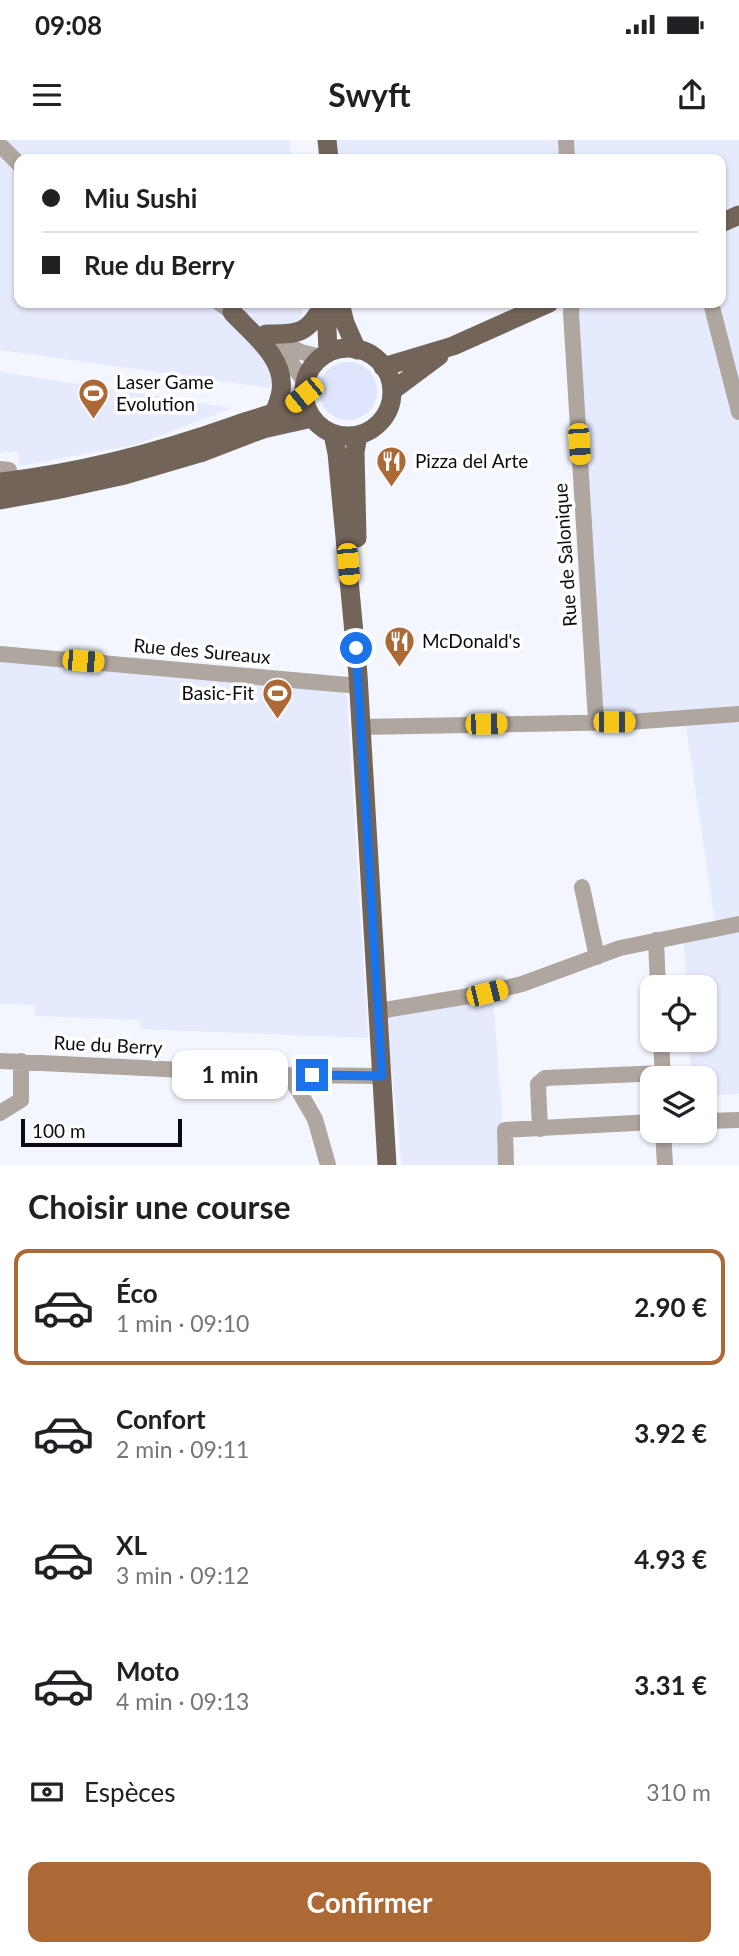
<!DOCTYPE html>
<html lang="fr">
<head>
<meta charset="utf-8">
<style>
	:root { --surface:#fff; --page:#f6f6f6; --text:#202124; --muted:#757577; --line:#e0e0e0; --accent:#ac6936 }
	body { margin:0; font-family:Lato,sans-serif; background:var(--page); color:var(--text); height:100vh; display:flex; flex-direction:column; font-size:26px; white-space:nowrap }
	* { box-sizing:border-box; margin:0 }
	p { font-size:23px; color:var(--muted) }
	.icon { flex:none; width:38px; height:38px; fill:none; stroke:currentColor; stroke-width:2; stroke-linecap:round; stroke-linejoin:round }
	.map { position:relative; height:1025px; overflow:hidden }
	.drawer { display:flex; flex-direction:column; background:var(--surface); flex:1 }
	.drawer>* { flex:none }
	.banner { position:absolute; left:14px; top:14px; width:712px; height:154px; border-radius:14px; box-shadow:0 2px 5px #0004; display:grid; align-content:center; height:154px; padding:0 28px; background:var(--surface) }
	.fabs { position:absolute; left:640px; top:835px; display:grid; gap:14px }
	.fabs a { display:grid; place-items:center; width:77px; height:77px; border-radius:14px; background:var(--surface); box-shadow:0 2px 5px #0004; font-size:35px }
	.scale { position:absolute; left:21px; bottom:18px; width:161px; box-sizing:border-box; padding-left:7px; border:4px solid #0a0c12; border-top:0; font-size:19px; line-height:24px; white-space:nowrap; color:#0a0c12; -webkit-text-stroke:5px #fff; paint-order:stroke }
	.end { position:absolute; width:32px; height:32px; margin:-16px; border:9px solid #1a73e8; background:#fff; box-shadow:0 0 0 4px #fff }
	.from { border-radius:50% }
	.bubble { position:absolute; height:49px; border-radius:14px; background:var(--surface); box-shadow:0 2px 5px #0004; font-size:23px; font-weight:700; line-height:49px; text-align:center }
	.car { position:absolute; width:21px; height:42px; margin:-21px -10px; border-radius:9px; box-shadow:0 0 5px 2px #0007; background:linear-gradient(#f5c518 24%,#345 0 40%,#f5c518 0 76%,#345 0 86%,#f5c518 0) }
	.banner b { display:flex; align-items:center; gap:24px; height:66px; font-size:26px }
	.banner b+b { border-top:2px solid var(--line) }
	.banner i { width:18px; height:18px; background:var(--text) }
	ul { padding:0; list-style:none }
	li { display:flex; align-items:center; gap:21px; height:116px; margin:0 14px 10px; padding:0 14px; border:4px solid transparent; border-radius:14px }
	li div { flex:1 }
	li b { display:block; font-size:26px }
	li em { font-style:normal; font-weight:700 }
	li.selected { border-color:var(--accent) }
	li>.icon { width:63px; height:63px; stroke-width:1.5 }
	h2 { padding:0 28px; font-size:32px; line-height:84px }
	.pay { display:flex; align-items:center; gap:18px; height:77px; padding:0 28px; font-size:26px }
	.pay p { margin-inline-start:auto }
	.primary-button { display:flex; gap:14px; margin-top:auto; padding:14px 28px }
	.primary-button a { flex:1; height:80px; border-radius:14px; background:var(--accent); color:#fff; font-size:28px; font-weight:700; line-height:80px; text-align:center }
	.status { display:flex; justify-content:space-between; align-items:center; height:49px; padding:0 35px; background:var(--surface); direction:ltr }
	.status svg { height:19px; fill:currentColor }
	header { display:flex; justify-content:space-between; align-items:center; height:91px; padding:0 28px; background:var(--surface); font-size:32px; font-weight:700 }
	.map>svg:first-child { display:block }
	.built { fill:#e5eafc }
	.green { fill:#dde4fc }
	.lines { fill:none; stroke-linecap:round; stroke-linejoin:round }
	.minor { stroke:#afa6a0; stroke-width:16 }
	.major { stroke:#73645a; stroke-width:19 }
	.route { stroke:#1a73e8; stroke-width:9 }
	.labels { text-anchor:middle; stroke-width:7; stroke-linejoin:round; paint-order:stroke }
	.poi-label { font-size:19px; fill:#0a0c12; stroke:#fff; text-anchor:start }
	.street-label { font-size:19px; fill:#0a0c12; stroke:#fff }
</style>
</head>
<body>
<div class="status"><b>09:08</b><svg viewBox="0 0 49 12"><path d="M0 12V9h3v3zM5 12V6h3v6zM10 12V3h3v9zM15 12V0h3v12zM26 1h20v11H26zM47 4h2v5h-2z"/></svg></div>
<header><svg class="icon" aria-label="menu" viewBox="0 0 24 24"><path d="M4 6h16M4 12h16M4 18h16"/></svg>Swyft<svg class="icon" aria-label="share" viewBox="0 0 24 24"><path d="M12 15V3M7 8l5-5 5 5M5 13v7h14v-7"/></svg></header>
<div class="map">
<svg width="739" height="1025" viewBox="0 0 739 1025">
	<rect width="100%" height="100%" fill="#f3f6fe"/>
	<path class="built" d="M0,0H290L291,19H19V163H301L302,173L285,250L0,210Z
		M336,0H739V954L705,955V938H691L689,900H705V847H686L684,804L717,795L684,573L603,578L577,163H721V19H338Z
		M0,232L232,268L138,304L20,326L18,311L0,313Z
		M0,521L341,550L347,556L368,898L140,889V880L35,876V865L0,864Z
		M493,858L502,974L500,996L501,1025H402L386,875Z"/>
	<path class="green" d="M319 251a29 29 0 1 1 58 0a29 29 0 1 1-58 0Z"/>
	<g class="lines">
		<path class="minor" d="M566,0L567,19
			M0,5L19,24
			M219,163L241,178
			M572,163L571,173L596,581
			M711,163L739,272
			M266,194L301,212L321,217
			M275,201L305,242
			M0,329L9,330
			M0,514L359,546
			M360,587L629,582L739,574
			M582,747L597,817
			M656,800L658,847
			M379,871L487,853L522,844L620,808L739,784
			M661,900L663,938
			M0,921L288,935L382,936
			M288,935L300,953L315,979L328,1025
			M0,973L21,960V921
			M705,981L739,980
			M540,989L538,944L545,938L663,933
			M663,990L665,1025
			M506,1025L505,990L653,982"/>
		<path class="major" d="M327,0L329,19
			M721,83L739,75
			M326,163L328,213
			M340,163L345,183L357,210
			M232,172C252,194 286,218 281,251C280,259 277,266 274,273
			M266,194C299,195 309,193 324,163
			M304 252a44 44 0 1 1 88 0a44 44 0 1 1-88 0Z
			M383,227L453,206L549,163
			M392,251L439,216
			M333,294L337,313L358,535L387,1025
			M0,342C80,333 160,312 236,285C262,276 282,273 304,255
			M0,360L56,350L125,335L200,313L263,289L312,278
			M357,398L355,312L358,295"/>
	</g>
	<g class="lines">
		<path class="route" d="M312,935L382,936L356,508"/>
	</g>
	<defs>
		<symbol id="stadium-pin" viewBox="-11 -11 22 30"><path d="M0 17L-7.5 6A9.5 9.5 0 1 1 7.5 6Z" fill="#ac6936" stroke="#fff"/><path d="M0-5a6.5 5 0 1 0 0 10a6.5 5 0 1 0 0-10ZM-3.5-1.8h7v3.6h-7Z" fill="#fff"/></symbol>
		<symbol id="restaurant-pin" viewBox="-11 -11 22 30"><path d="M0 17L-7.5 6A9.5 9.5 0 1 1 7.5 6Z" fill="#ac6936" stroke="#fff"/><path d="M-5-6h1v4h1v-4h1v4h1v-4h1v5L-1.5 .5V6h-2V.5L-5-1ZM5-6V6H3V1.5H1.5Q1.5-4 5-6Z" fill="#fff"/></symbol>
	</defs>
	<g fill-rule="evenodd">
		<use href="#stadium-pin" x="76" y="236" width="35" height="47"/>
		<use href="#restaurant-pin" x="374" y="304" width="35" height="47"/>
		<use href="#restaurant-pin" x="382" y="484" width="35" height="47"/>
		<use href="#stadium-pin" x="260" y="536" width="35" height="47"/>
	</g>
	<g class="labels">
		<g class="poi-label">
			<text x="116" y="249">Laser Game<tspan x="116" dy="22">Evolution</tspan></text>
			<text x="415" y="328">Pizza del Arte</text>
			<text x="422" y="508">McDonald's</text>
			<text x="254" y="560" text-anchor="end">Basic-Fit</text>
		</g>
		<g class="street-label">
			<text transform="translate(565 415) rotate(-94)" y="7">Rue de Salonique</text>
			<text transform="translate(202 511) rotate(5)" y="7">Rue des Sureaux</text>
			<text transform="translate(108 905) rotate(3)" y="7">Rue du Berry</text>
		</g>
	</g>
</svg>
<div class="fabs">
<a><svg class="icon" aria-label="locate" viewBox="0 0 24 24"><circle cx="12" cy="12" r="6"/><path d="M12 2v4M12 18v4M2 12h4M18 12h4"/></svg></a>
<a><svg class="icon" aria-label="layers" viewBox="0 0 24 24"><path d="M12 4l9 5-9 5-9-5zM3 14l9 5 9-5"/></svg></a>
</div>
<div class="scale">100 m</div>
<i class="end from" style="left:356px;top:508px"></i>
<i class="end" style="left:312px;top:935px"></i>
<div class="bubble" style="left:172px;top:910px;width:116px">1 min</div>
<i class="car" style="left:304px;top:255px;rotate:231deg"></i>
<i class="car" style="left:579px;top:304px;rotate:176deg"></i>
<i class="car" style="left:348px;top:424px;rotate:175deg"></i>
<i class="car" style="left:83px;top:521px;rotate:95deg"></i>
<i class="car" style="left:614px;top:582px;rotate:90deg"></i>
<i class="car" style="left:486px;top:584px;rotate:89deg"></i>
<i class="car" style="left:487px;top:853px;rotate:76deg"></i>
<div class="banner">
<b><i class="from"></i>Miu Sushi</b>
<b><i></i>Rue du Berry</b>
</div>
</div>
<section class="drawer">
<h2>Choisir une course</h2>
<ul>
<li class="selected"><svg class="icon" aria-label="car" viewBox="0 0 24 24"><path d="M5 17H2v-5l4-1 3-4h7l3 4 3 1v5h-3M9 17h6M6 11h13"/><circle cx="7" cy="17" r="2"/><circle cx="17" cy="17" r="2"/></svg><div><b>Éco</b><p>1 min · 09:10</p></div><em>2.90 €</em></li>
<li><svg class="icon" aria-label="car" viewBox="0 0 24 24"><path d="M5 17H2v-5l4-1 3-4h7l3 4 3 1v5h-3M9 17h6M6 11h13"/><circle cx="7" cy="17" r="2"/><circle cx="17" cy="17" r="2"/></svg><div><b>Confort</b><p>2 min · 09:11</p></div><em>3.92 €</em></li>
<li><svg class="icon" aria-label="car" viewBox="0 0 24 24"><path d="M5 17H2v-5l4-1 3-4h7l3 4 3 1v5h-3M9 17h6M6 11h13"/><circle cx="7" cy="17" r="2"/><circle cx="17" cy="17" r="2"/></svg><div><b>XL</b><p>3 min · 09:12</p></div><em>4.93 €</em></li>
<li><svg class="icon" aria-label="car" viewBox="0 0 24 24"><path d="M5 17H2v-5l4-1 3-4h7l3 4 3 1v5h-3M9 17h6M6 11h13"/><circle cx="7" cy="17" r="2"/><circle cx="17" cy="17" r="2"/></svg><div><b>Moto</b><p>4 min · 09:13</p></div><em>3.31 €</em></li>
</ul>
<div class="pay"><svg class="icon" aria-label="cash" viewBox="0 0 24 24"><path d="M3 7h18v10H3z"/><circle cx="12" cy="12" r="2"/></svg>Espèces<p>310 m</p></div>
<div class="primary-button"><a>Confirmer</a></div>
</section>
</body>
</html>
